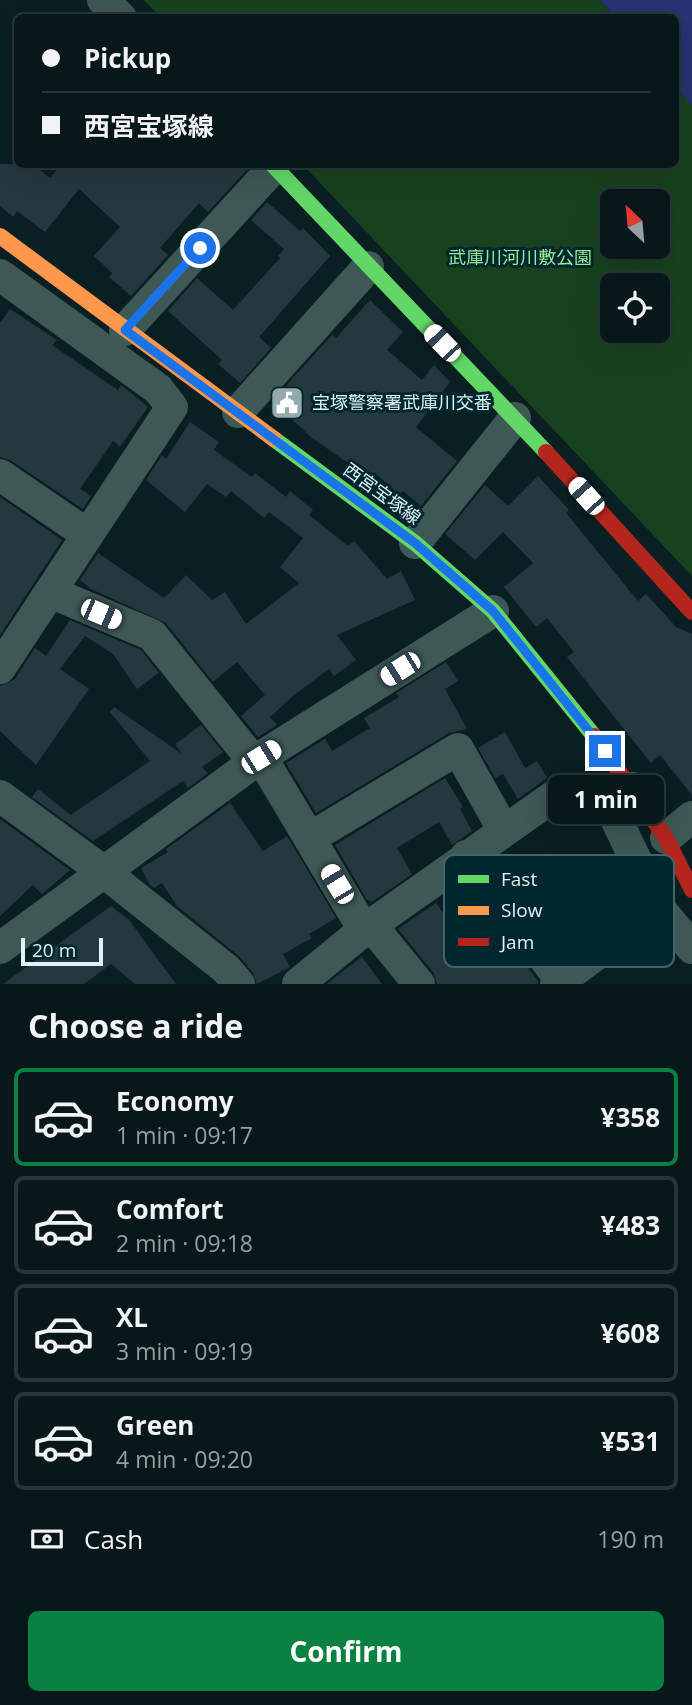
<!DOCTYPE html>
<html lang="en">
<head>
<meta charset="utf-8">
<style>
	:root { --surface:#08171a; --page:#162427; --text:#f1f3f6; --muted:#989fa2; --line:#293639; --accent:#0b8043 }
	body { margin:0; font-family:"Open Sans","Noto Sans JP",sans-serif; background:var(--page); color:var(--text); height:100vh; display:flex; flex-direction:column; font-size:26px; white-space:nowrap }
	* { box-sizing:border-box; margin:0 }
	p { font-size:23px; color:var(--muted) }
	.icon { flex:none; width:38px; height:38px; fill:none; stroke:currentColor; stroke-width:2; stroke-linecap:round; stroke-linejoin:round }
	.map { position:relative; height:984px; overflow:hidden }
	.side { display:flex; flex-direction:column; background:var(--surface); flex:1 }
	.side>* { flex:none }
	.guide { position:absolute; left:14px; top:14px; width:665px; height:154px; border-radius:10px; box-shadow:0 7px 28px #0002,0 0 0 2px var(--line); display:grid; align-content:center; height:154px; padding:0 28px; background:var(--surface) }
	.needle { width:46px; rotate:334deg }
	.controls { position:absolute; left:600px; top:189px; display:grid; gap:14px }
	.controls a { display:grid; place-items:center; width:70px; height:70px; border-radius:10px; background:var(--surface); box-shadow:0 7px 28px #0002,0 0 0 2px var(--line); font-size:35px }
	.scale { position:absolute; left:21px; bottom:18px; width:82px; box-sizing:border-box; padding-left:7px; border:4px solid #dff4f8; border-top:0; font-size:19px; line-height:24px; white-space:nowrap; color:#dff4f8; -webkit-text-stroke:5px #00272d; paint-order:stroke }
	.end { position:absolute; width:32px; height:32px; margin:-16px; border:9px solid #1a73e8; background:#fff; box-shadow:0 0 0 4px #fff }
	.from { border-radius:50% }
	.bubble { position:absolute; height:49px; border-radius:10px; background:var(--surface); box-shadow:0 7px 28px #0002,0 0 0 2px var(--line); font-size:23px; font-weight:700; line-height:49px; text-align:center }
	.car { position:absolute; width:21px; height:42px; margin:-21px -10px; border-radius:9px; box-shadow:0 0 5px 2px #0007; background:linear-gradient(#fff 24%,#345 0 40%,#fff 0 76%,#345 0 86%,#fff 0) }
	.guide b { display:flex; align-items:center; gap:24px; height:66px; font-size:26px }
	.guide b+b { border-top:2px solid var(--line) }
	.guide i { width:18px; height:18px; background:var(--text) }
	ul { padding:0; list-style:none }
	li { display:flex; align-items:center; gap:21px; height:98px; margin:0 14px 10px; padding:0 14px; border:4px solid var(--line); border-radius:10px }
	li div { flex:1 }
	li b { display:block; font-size:26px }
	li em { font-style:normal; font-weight:700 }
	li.on { border-color:var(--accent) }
	li>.icon { width:63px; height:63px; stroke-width:1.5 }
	h2 { padding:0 28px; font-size:32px; line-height:84px }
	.pay { display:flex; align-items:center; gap:18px; height:77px; padding:0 28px; font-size:26px }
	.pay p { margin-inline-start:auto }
	.cta { display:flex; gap:14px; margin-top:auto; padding:14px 28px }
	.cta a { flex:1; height:80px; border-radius:10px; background:var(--accent); color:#fff; font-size:28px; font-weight:700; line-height:80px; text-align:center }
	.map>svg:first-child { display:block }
	.green { fill:#18421f; fill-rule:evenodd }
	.water { fill:#293273 }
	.building { fill:#26383f }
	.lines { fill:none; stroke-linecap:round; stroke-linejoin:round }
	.street { stroke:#3d5855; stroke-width:32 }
	.fast { stroke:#63d668; stroke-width:16 }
	.slow { stroke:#ff974d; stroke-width:16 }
	.jam { stroke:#b3261e; stroke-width:16 }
	.route { stroke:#1a73e8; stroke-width:9 }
	.labels { text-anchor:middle; stroke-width:6; stroke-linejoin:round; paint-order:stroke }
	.park-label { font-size:18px; fill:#92ef97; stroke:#00272d }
	.poi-label { font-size:18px; fill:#dff4f8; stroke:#00272d; text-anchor:start }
	.street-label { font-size:18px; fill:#dff4f8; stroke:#00272d }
	.key { fill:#00272d; stroke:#43646a; stroke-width:2 }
	.key-label { font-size:19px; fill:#dff4f8 }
</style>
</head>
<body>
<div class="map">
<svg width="692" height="984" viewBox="0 0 692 984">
	<rect width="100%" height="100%" fill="#0a1f22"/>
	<path class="green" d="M144,0H600L616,17L161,18Z
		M676,86L692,105V576L303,165L676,164ZM612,201H658V247H612ZM612,285H658V331H612Z"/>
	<path class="water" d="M600,0H692V105L676,86V18L616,17Z"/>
	<path class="building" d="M0,164H33L50,178L57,170L52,164L251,165L208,212L199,203L160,248L168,255L131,296L109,277L112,273L94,256L120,227L79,189L45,232L17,211L13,217L0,206Z
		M267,202L300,231L303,228L330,256L259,337L271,348L240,383L218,364L222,360L168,311L197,278L233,310L280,258L278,256L284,249L251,220Z
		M370,300L403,332L387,350L422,380L434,365L450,382L416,427L457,461L421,506L403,491L400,495L374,472L370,478L312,438L272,401L332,335L336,338Z
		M10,309L57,340L52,345L118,390L121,385L148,407L120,447L113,441L80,489L91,496L83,509L10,460L0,457V323Z
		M190,422L219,442L214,450L252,477L255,473L286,497L290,491L313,510L309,515L348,546L354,541L387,579L401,571L415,600L337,635L356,660L334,676L329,669L294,695L270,717L277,725L258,737L241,716L265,695L237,662L213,682L166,623L91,589L80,580L98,553L164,598L186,575L212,600L225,592L246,624L299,583L280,567L303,538L269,512L264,518L231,491L226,497L207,484L185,512L146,480L162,455L166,459Z
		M538,476L569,510L566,513L638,601L646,594L676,627L692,634V795L660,755L651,763L631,738L567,657L574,652L547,618L536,627L504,587L533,563L503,532L475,560L445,534L485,485L508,506Z
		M0,497L62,540L0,635Z
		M70,620L141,650L159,673L137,689L113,654L85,636L60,669L89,689L36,765L0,731V686L15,679L35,648L46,656Z
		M446,662L458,681L445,689L467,729L449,733L316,813L286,763L325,739L332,751L370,728L364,718L399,697L396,693Z
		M114,707L182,754L175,744L201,725L223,752L202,767L208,773L188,788L183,781L93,841L32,797L38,789L71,815L150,761L110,712Z
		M505,732L525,768L537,761L547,778L518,799L503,774L495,778L478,748Z
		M445,778L463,807L460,809L472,831L452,845L439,822L397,848L412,874L372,902L367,900L335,845Z
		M230,803L263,851L287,836L336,918L309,934L312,938L283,954L290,967L257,984L253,973L240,957L177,906L162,883L154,888L150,885L141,868L168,852L166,849Z
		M0,819L70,870L42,894L33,885L0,916Z
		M470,892L538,981V984H437L433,972L398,929L436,903L442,912Z
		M111,906L129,920L176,984H135L111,964L84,984H3Z
		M362,957L382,984H327L343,971Z"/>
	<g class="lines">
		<path class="street" d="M103,0L121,18
			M0,275L158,389L172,407L0,668
			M125,330L274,167
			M238,412L368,267
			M0,475L88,535
			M415,543L515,418
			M50,592L152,635L254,762
			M261,757L364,930
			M602,790L659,908
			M0,796L104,872L226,969L239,984
			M310,838L458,749L504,831
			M666,838L692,817
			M466,856L561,980
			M371,925L419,984
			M0,948L261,757L493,611
			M298,984L364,930L557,794L633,788
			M556,984L659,908L692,948"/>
		<path class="fast" d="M272,164L546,452
			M274,439L415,543L493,611L594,736"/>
		<path class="slow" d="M0,236L274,439"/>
		<path class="jam" d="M546,452L692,612
			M594,736L666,838L692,890"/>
	</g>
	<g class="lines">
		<path class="route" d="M200,248L125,330L415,543L493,611L605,751"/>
	</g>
	<defs>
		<symbol id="civic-square" viewBox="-11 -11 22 22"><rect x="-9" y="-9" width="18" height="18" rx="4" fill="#94a9ad" stroke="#00272d"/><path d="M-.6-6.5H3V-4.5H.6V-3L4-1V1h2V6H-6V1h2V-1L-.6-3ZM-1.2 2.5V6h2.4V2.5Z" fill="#fff"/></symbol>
	</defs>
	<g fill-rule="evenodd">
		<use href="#civic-square" x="268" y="384" width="38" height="38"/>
	</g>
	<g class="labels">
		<g class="park-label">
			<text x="520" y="264">武庫川河川敷公園</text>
		</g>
		<g class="poi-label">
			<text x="312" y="409">宝塚警察署武庫川交番</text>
		</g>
		<g class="street-label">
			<text transform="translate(382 494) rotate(36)" y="6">西宮宝塚線</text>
		</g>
	</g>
	<rect x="444" y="855" width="230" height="112" rx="10" class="key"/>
	<rect x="458" y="875" width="31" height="8" fill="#63d668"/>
	<rect x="458" y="906" width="31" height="9" fill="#ff974d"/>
	<rect x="458" y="938" width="31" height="8" fill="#b3261e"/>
	<g class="key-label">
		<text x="501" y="886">Fast</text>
		<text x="501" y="917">Slow</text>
		<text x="501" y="949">Jam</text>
	</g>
</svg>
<div class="controls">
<a><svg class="needle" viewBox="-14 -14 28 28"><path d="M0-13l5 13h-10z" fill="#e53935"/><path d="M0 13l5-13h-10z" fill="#989fa2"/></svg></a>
<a><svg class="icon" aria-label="locate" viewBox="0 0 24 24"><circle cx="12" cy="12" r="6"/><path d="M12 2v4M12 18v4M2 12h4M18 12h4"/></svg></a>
</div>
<div class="scale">20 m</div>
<i class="end from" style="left:200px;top:248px"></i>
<i class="end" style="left:605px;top:751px"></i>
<div class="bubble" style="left:548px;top:775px;width:116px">1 min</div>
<i class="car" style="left:442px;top:343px;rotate:316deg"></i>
<i class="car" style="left:586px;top:496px;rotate:318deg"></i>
<i class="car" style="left:101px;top:614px;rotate:113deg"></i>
<i class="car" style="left:400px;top:669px;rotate:238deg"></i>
<i class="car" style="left:261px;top:757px;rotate:58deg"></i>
<i class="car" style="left:337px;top:884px;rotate:329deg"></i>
<div class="guide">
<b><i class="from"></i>Pickup</b>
<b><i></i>西宮宝塚線</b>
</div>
</div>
<section class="side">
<h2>Choose a ride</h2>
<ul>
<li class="on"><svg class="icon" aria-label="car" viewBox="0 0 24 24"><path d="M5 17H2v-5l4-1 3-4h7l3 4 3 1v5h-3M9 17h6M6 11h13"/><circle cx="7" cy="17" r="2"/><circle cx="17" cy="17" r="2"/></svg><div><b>Economy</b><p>1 min · 09:17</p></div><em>¥358</em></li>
<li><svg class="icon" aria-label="car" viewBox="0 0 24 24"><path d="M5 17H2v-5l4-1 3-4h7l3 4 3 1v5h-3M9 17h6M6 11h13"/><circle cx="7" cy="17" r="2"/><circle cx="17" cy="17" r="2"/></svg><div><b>Comfort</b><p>2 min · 09:18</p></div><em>¥483</em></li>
<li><svg class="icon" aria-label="car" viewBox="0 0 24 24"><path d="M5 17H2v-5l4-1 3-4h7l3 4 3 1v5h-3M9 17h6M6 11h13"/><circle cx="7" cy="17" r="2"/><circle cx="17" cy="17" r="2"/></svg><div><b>XL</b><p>3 min · 09:19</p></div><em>¥608</em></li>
<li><svg class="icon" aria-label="car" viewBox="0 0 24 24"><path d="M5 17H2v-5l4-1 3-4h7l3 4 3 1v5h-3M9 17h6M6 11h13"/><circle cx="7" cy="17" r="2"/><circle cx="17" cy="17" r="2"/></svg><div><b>Green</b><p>4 min · 09:20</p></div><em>¥531</em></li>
</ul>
<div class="pay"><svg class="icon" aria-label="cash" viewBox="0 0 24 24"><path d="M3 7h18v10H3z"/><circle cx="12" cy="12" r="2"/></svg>Cash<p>190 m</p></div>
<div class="cta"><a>Confirm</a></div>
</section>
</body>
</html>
